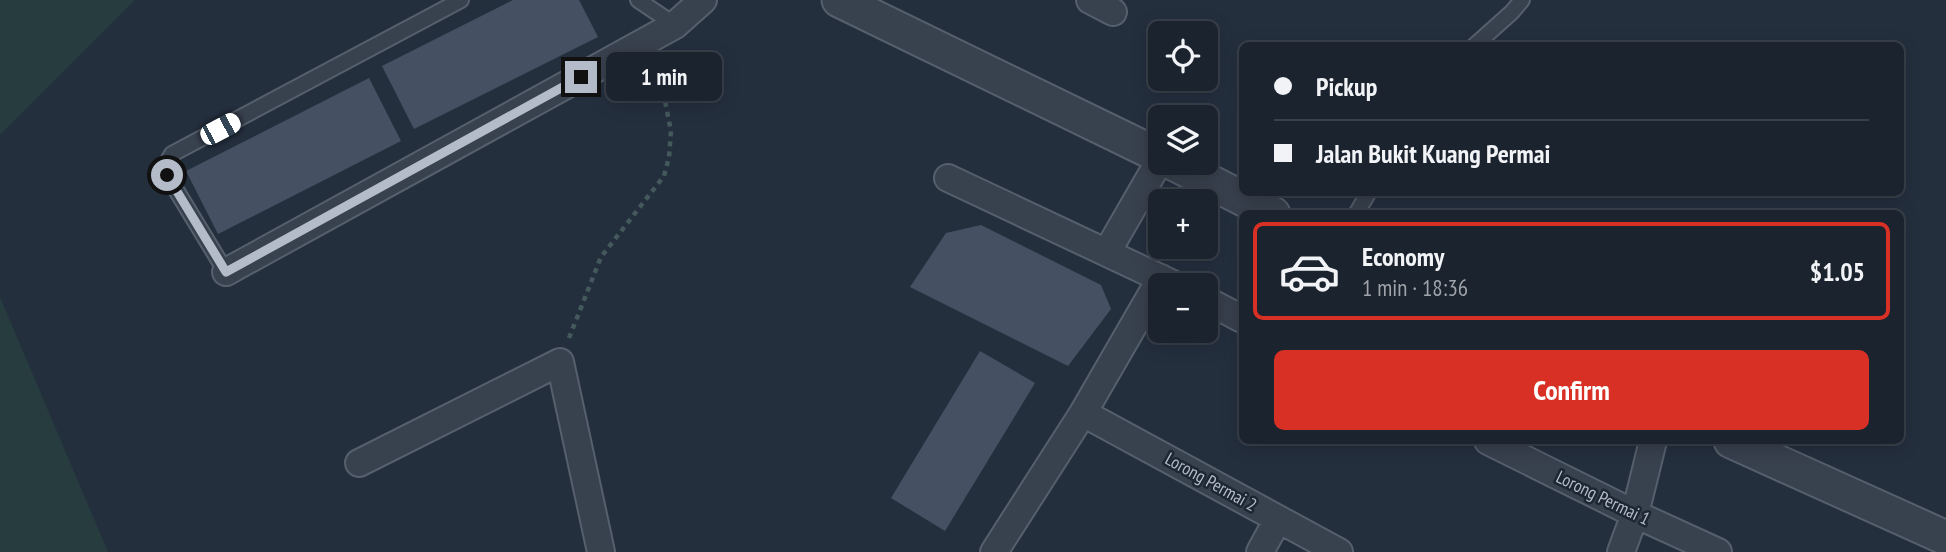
<!DOCTYPE html>
<html lang="en">
<head>
<meta charset="utf-8">
<style>
	:root { --surface:#1b232e; --page:#242b36; --text:#f1f3f6; --muted:#a0a4aa; --line:#39404a; --accent:#d93025 }
	body { margin:0; font-family:"PT Sans Narrow",sans-serif; background:var(--page); color:var(--text); height:100vh; display:flex; flex-direction:column; font-size:26px; white-space:nowrap }
	* { box-sizing:border-box; margin:0 }
	p { font-size:23px; color:var(--muted) }
	.icon { flex:none; width:38px; height:38px; fill:none; stroke:currentColor; stroke-width:2; stroke-linecap:round; stroke-linejoin:round }
	.map { position:relative; flex:1; overflow:hidden }
	.side { position:absolute; left:1239px; top:210px; width:665px; height:234px; display:flex; flex-direction:column; background:var(--surface); border-radius:10px; box-shadow:0 4px 18px #0003,0 0 0 2px var(--line) }
	.side>* { flex:none }
	.guide { position:absolute; left:1239px; top:42px; width:665px; height:154px; border-radius:10px; box-shadow:0 4px 18px #0003,0 0 0 2px var(--line); display:grid; align-content:center; height:154px; padding:0 35px; background:var(--surface) }
	.buttons { position:absolute; left:1148px; top:21px; display:grid; gap:14px }
	.buttons a { display:grid; place-items:center; width:70px; height:70px; border-radius:10px; background:var(--surface); box-shadow:0 4px 18px #0003,0 0 0 2px var(--line); font-size:35px }
	.end { position:absolute; width:32px; height:32px; margin:-16px; border:9px solid #b4bcc9; background:#111; box-shadow:0 0 0 4px #111 }
	.from { border-radius:50% }
	.bubble { position:absolute; height:49px; border-radius:10px; background:var(--surface); box-shadow:0 4px 18px #0003,0 0 0 2px var(--line); font-size:23px; font-weight:700; line-height:49px; text-align:center }
	.car { position:absolute; width:21px; height:42px; margin:-21px -10px; border-radius:9px; box-shadow:0 0 5px 2px #0007; background:linear-gradient(#fff 24%,#345 0 40%,#fff 0 76%,#345 0 86%,#fff 0) }
	.guide b { display:flex; align-items:center; gap:24px; height:66px; font-size:26px }
	.guide b+b { border-top:2px solid var(--line) }
	.guide i { width:18px; height:18px; background:var(--text) }
	ul { padding:12px 0 0; list-style:none }
	li { display:flex; align-items:center; gap:21px; height:98px; margin:0 14px 10px; padding:0 21px; border:4px solid var(--line); border-radius:10px }
	li div { flex:1 }
	li b { display:block; font-size:26px }
	li em { font-style:normal; font-weight:700 }
	li.active { border-color:var(--accent) }
	li>.icon { width:63px; height:63px; stroke-width:1.5 }
	.primary-button { display:flex; gap:14px; margin-top:auto; padding:14px 35px }
	.primary-button a { flex:1; height:80px; border-radius:10px; background:var(--accent); color:#fff; font-size:28px; font-weight:700; line-height:80px; text-align:center }
	.map>svg:first-child { display:block }
	.green { fill:#263c3f }
	.building { fill:#455162 }
	.lines { fill:none; stroke-linecap:round; stroke-linejoin:round }
	.service-casing { stroke:#565f6c; stroke-width:18 }
	.minor-casing { stroke:#565f6c; stroke-width:30 }
	.tertiary-casing { stroke:#565f6c; stroke-width:37 }
	.path { stroke:#44595c; stroke-width:4.5; stroke-dasharray:5 5; stroke-linecap:butt }
	.service { stroke:#38414e; stroke-width:14 }
	.minor { stroke:#38414e; stroke-width:26 }
	.tertiary { stroke:#38414e; stroke-width:33 }
	.route { stroke:#b4bcc9; stroke-width:9 }
	.labels { text-anchor:middle; stroke-width:5; stroke-linejoin:round; paint-order:stroke }
	.street-label { font-size:18px; fill:#b4bcc9; stroke:#1d2633 }
</style>
</head>
<body>
<div class="map">
<svg width="1946" height="552" viewBox="0 0 1946 552">
	<rect width="100%" height="100%" fill="#242f3e"/>
	<path class="green" d="M0,0H135L0,135Z
		M0,297L108,552H0Z"/>
	<path class="building" d="M513,0H579L598,37L414,129L382,66Z
		M369,78L401,141L218,234L186,171Z
		M981,225L1101,285L1111,309L1068,366L910,287L946,233Z
		M980,351L1035,383L945,531L891,498Z"/>
	<g class="lines">
		<defs>
			<path id="service" d="M638,0L675,25
				M1474,46L1512,12L1522,0
				M1356,214L1369,192
				M226,272L167,175L166,164L172,154L461,0"/>
			<path id="minor" d="M1090,0L1113,12
				M948,178L1175,285
				M1107,252L1160,160
				M226,272L675,25L703,0
				M1206,300L1242,319
				M1083,413L1339,552
				M1488,441L1635,514L1718,552
				M359,463L560,362L601,552
				M994,552L1083,413L1161,278
				M1260,552L1278,519
				M1621,552L1635,514L1653,441"/>
			<path id="tertiary" d="M839,0L1160,156
				M1173,163L1273,214
				M1731,441L1946,538"/>
		</defs>
		<use href="#service" class="service-casing"/>
		<use href="#minor" class="minor-casing"/>
		<use href="#tertiary" class="tertiary-casing"/>
		<path class="path" d="M569,338L601,257L664,176L669,157L671,131L665,101L671,57"/>
		<use href="#service" class="service"/>
		<use href="#minor" class="minor"/>
		<use href="#tertiary" class="tertiary"/>
	</g>
	<g class="lines">
		<path class="route" d="M167,175L226,272L581,77"/>
	</g>
	<g class="labels">
		<g class="street-label">
			<text transform="translate(1211 482) rotate(29)" y="6">Lorong Permai 2</text>
			<text transform="translate(1603 498) rotate(26)" y="6">Lorong Permai 1</text>
		</g>
	</g>
</svg>
<div class="buttons">
<a><svg class="icon" aria-label="locate" viewBox="0 0 24 24"><circle cx="12" cy="12" r="6"/><path d="M12 2v4M12 18v4M2 12h4M18 12h4"/></svg></a>
<a><svg class="icon" aria-label="layers" viewBox="0 0 24 24"><path d="M12 4l9 5-9 5-9-5zM3 14l9 5 9-5"/></svg></a>
<a>+</a>
<a>−</a>
</div>
<i class="end from" style="left:167px;top:175px"></i>
<i class="end" style="left:581px;top:77px"></i>
<div class="bubble" style="left:606px;top:52px;width:116px">1 min</div>
<i class="car" style="left:220px;top:129px;rotate:62deg"></i>
<div class="guide">
<b><i class="from"></i>Pickup</b>
<b><i></i>Jalan Bukit Kuang Permai</b>
</div>
<section class="side">
<ul>
<li class="active"><svg class="icon" aria-label="car" viewBox="0 0 24 24"><path d="M5 17H2v-5l4-1 3-4h7l3 4 3 1v5h-3M9 17h6M6 11h13"/><circle cx="7" cy="17" r="2"/><circle cx="17" cy="17" r="2"/></svg><div><b>Economy</b><p>1 min · 18:36</p></div><em>$1.05</em></li>
</ul>
<div class="primary-button"><a>Confirm</a></div>
</section>
</div>
</body>
</html>
